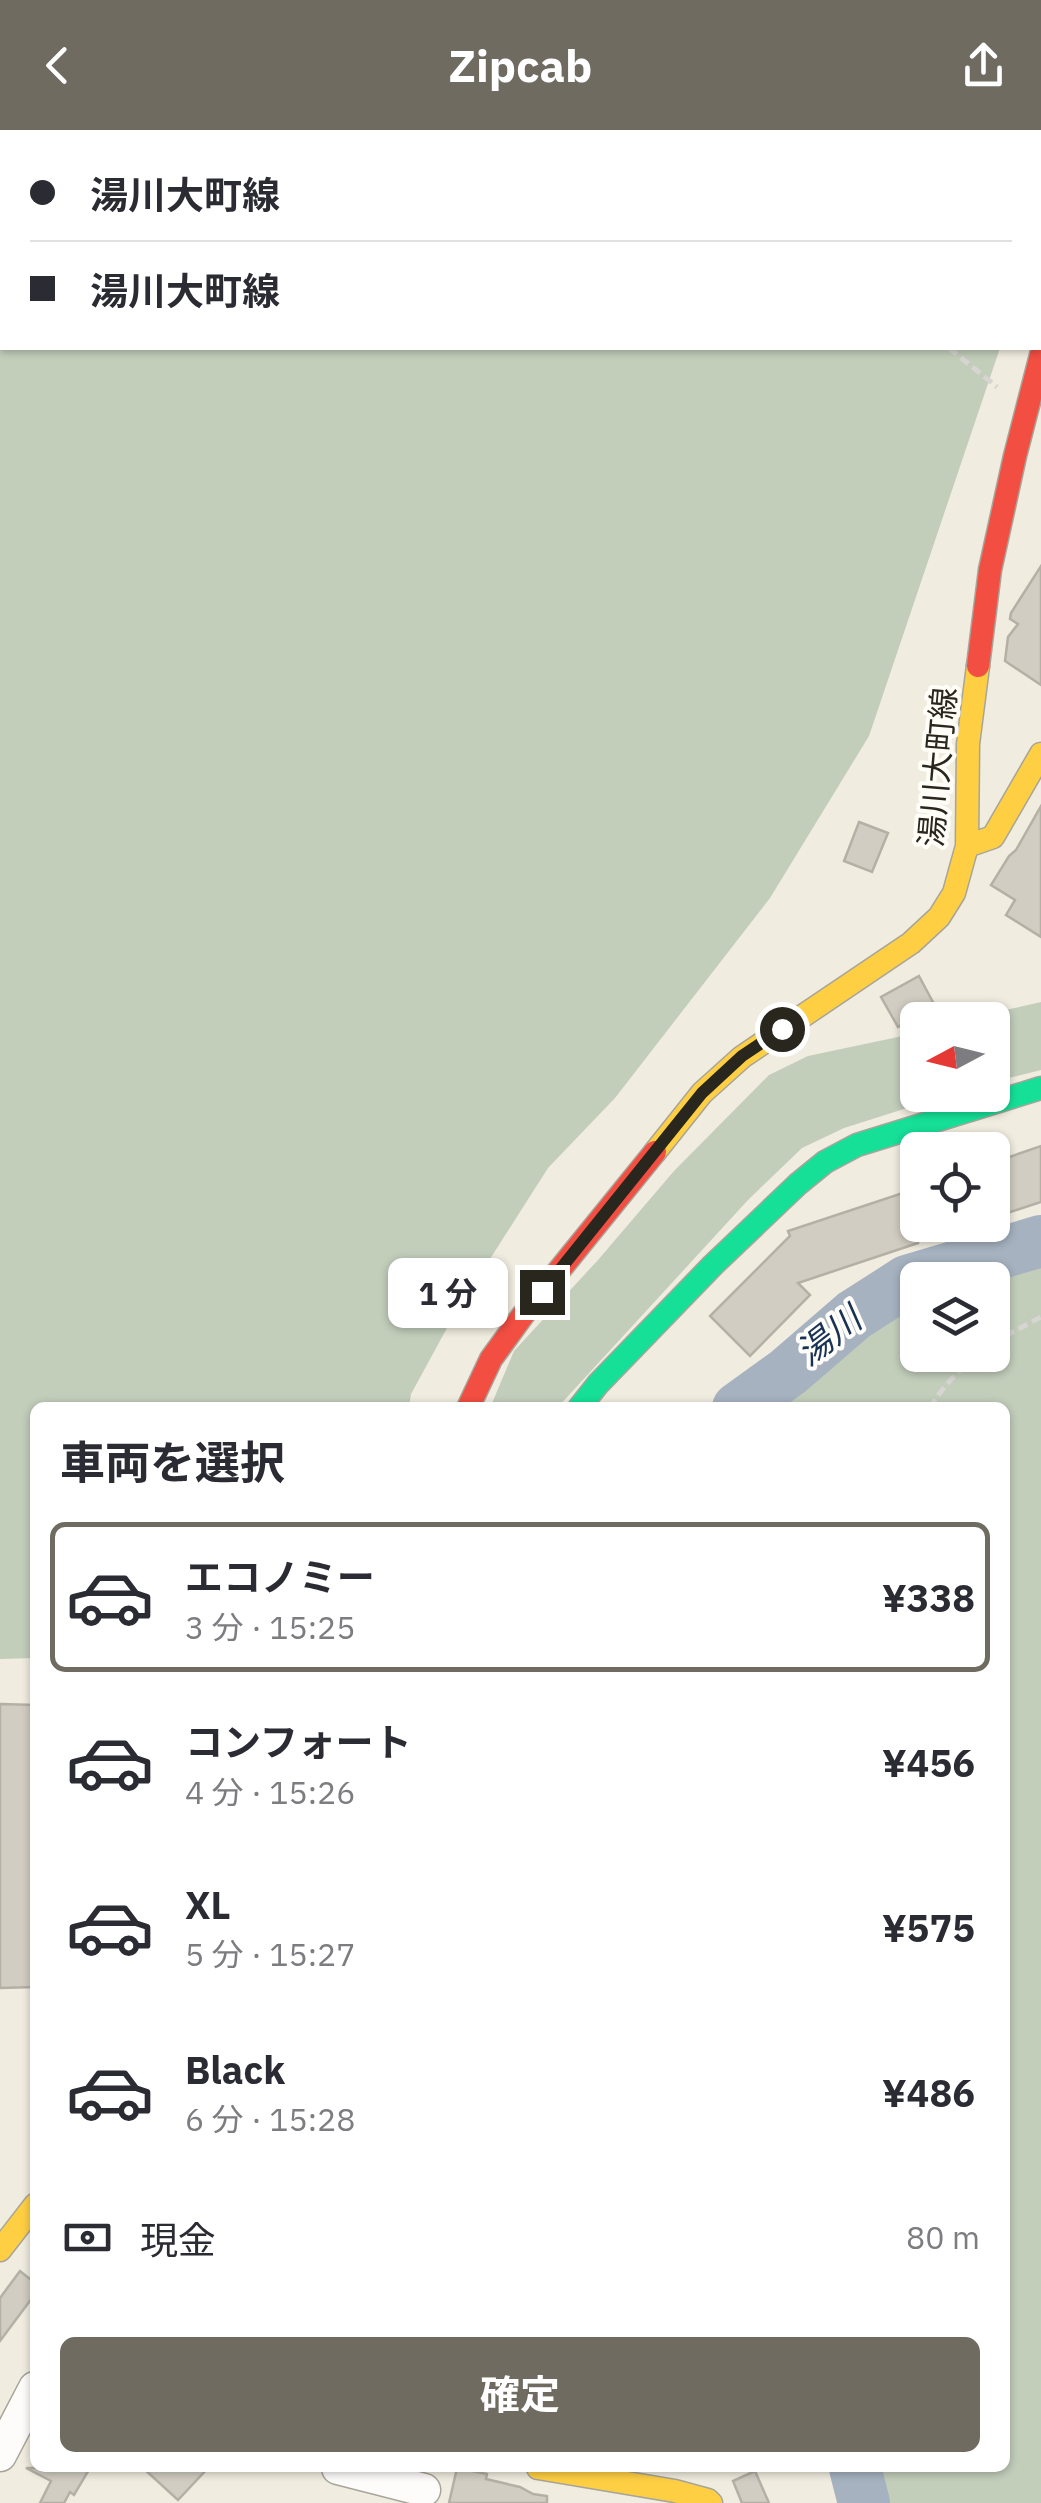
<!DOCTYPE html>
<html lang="ja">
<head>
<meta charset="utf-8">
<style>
	:root { --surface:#fff; --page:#f2f2f3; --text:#2b2b33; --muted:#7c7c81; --line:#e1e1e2; --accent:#6f6b61 }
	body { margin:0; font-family:"IBM Plex Sans","Noto Sans JP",sans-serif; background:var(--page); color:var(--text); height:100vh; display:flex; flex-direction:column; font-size:38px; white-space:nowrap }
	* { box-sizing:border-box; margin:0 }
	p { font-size:32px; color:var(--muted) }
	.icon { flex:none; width:55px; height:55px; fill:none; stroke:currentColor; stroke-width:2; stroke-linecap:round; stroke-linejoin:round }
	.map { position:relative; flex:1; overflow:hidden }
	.details { position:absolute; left:30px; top:1272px; width:980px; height:1070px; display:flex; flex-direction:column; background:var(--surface); border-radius:15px; box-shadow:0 2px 8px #0004 }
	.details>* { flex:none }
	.top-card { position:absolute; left:0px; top:0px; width:1042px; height:220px; box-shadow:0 2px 8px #0004; display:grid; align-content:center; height:220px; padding:0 30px; background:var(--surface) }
	.needle { width:65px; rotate:263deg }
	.tools { position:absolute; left:900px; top:872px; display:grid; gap:20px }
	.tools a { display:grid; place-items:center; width:110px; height:110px; border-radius:15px; background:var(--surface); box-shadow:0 2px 8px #0004; font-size:50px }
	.end { position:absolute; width:45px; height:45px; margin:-22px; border:12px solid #29261d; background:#fff; box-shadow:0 0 0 5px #fff }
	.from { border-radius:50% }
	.bubble { position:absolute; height:70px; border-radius:15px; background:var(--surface); box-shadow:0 2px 8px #0004; font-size:32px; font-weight:700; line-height:70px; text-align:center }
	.top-card b { display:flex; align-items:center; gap:35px; height:95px; font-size:38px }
	.top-card b+b { border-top:2px solid var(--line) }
	.top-card i { width:25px; height:25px; background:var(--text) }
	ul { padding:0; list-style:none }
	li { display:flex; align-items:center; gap:30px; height:150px; margin:0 20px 15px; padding:0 10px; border:5px solid transparent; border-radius:15px }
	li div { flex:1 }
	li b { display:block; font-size:38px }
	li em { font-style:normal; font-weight:700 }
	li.on { border-color:var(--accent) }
	li>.icon { width:90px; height:90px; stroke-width:1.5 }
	h2 { padding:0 30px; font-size:45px; line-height:120px }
	.pay { display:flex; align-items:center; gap:25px; height:110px; padding:0 30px; font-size:38px }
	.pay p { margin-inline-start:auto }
	.primary-button { display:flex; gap:20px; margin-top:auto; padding:20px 30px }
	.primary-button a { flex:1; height:115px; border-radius:15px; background:var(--accent); color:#fff; font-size:40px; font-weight:700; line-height:115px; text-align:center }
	header { display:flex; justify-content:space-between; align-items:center; height:130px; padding:0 30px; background:var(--accent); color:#fff; font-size:45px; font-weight:700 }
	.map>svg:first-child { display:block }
	.forest { fill:#c2cdba }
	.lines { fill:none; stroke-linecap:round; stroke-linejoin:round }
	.river { stroke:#a6b2c0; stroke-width:52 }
	.building { fill:#d1cdc2; stroke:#b4b0a6; stroke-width:2.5 }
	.street-casing { stroke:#a7a49a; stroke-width:35 }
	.fast-casing { stroke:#a7a49a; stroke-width:25 }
	.slow-casing { stroke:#a7a49a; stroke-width:25 }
	.jam-casing { stroke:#a7a49a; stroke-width:25 }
	.path { stroke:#d6d5d1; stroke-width:5; stroke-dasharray:10 5; stroke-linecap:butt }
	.street { stroke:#fdfcfa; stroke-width:32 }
	.fast { stroke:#16e098; stroke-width:22 }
	.slow { stroke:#ffcf43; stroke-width:22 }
	.jam { stroke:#f24e42; stroke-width:22 }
	.route { stroke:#29261d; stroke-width:12 }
	.labels { text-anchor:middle; stroke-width:8; stroke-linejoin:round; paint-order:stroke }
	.street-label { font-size:32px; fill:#29261d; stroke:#fffdf8 }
	.water-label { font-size:35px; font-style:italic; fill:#183256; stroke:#fffdf8 }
</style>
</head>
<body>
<header><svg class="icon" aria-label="back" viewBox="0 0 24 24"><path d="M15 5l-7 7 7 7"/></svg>Zipcab<svg class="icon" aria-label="share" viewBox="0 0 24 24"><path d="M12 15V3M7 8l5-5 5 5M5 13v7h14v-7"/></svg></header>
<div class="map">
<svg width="1041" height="2373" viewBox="0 0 1041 2373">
	<rect width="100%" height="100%" fill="#f0ecdf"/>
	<path class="forest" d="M0,0H1041L1040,98V2H2V218H1000L869,606L770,768L615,968L548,1038L453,1187L411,1264L409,1277L35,1278V1528L0,1529Z
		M1041,872V940L993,952L992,890H963Z
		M917,903L918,965H948L844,998L802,1018L748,1070L558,1277L490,1278L514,1221L598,1130L674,1041L769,945L808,926Z
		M1041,1133V2373H877L866,2338H1005V1900L1010,1868L1005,1863V1278L778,1277L823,1244L881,1195L917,1178L918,1225H992V1150H986Z"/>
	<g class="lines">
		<path class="river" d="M738,1278L788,1242L854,1185L907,1151L1041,1111
			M855,2338L864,2373"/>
	</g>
	<path class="building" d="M1041,436V555L1005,531L1008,507L1018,494L1010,489L1011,483Z
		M1041,676V807L1006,785L1015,770L991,755L1009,726L1016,720Z
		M859,692L888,703L872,742L844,731Z
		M919,846L935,876L898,897L881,867Z
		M1041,1016V1072L992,1088V1033Z
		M918,1058V1113L798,1153L810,1165L750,1226L710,1186L790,1106L788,1101Z
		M0,1574L35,1575V1857L0,1858Z
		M20,2141L35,2153V2164L0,2211V2168Z
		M26,2338H90L74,2365L70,2362L64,2373H40L51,2351Z
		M143,2338H208L178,2370Z
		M457,2338L487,2344L486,2349L520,2357L533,2364L547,2366V2373H449Z
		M755,2341L769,2373H742L733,2351Z"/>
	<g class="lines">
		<defs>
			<path id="street" d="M0,2325L35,2258
				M338,2338L424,2360"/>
			<path id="fast" d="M579,1278L598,1254L713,1135L798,1054L825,1032L857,1015L1041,958"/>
			<path id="slow" d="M967,716L993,707L1041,624
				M655,1022L702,963L742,927L911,813L939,787L954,763L967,716L968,614L978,536
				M0,2120L35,2075
				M538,2338L675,2361L708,2370L711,2373"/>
			<path id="jam" d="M978,536L990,440L1015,326L1041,225
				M468,1278L491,1229L523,1185L655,1022"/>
		</defs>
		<use href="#street" class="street-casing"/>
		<use href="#fast" class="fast-casing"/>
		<use href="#slow" class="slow-casing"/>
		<use href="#jam" class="jam-casing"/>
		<path class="path" d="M788,0L790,2
			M949,218L997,257
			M992,1213L1041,1187
			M930,1278C943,1256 958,1241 977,1225"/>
		<use href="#street" class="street"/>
		<use href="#fast" class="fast"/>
		<use href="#slow" class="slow"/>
		<use href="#jam" class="jam"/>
	</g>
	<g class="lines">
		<path class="route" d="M542,1162L702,963L742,926L782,899"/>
	</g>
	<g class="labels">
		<g class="street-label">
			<text transform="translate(938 637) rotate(-85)" y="11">湯川大町線</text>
		</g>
		<g class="water-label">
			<text transform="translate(829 1206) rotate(-38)" y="12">湯川</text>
		</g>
	</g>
</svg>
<div class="tools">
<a><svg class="needle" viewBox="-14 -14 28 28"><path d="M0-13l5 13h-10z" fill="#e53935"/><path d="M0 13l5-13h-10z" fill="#7c7c81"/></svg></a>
<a><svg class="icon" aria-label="locate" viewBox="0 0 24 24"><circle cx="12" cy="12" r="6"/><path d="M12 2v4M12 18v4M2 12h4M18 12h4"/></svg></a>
<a><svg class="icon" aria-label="layers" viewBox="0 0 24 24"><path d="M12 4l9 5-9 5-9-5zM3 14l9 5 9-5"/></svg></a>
</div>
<i class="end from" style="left:782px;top:899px"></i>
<i class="end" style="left:542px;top:1162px"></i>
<div class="bubble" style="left:388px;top:1128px;width:120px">1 分</div>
<div class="top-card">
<b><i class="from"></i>湯川大町線</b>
<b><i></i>湯川大町線</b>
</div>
<section class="details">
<h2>車両を選択</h2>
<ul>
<li class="on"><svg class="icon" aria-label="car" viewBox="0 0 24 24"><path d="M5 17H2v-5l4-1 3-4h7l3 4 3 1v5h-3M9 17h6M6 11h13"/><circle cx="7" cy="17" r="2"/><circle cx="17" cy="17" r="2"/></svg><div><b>エコノミー</b><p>3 分 · 15:25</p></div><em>¥338</em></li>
<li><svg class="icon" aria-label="car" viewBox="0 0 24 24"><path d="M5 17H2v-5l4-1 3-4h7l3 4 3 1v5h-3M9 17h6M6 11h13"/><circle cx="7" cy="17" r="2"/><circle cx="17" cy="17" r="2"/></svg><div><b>コンフォート</b><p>4 分 · 15:26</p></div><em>¥456</em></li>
<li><svg class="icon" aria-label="car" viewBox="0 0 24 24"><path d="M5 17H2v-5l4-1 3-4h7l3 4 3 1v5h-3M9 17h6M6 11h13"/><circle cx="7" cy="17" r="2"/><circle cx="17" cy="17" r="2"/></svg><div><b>XL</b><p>5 分 · 15:27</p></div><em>¥575</em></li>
<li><svg class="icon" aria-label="car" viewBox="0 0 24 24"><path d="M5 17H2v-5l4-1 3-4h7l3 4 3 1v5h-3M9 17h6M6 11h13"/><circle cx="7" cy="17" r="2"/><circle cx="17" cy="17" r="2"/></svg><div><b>Black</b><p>6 分 · 15:28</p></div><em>¥486</em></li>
</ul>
<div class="pay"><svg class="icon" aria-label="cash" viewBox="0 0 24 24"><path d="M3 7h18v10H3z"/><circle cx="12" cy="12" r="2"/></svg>現金<p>80 m</p></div>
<div class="primary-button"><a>確定</a></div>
</section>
</div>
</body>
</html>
